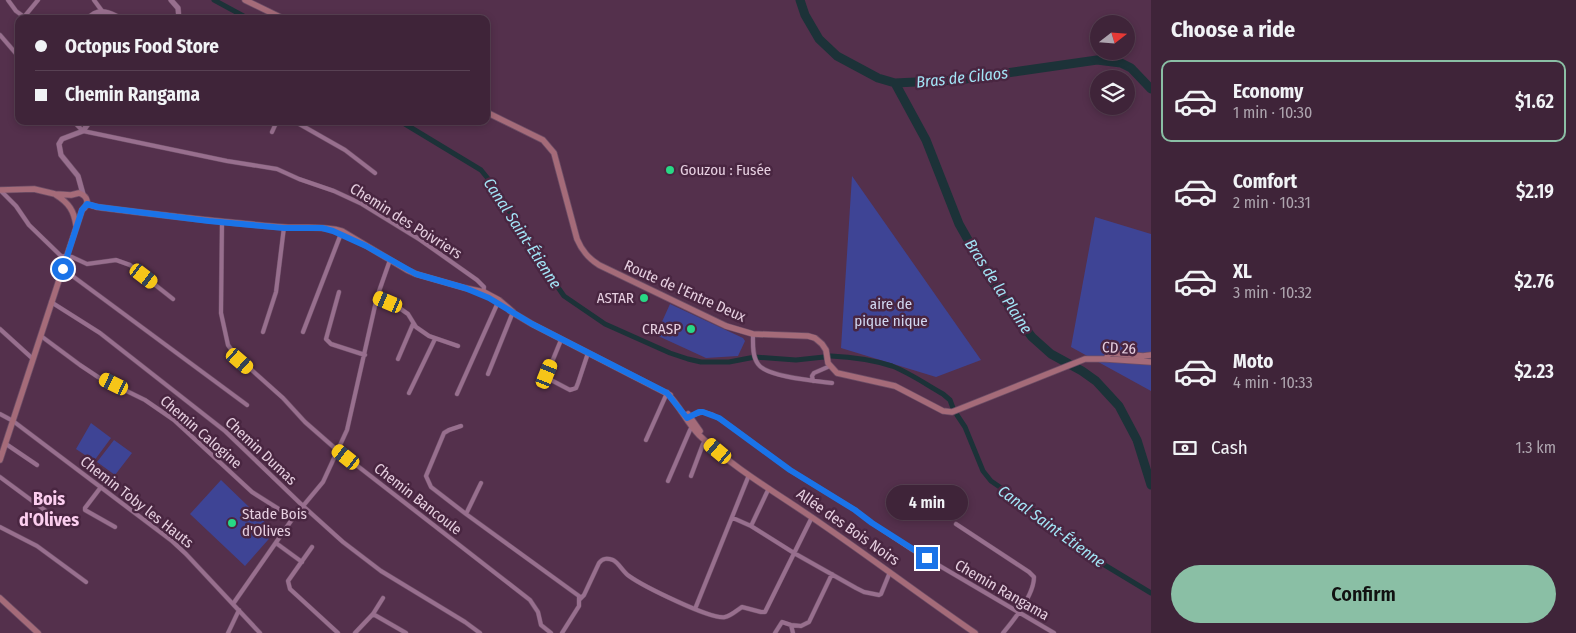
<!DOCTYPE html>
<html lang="en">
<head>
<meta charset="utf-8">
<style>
	:root { --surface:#3f2439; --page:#462c41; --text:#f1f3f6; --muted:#ada4ae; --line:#584153; --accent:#8abfa5 }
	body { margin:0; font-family:"Fira Sans Condensed",sans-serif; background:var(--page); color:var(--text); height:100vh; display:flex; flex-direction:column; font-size:19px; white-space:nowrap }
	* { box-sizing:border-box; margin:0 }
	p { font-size:16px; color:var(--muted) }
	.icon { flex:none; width:28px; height:28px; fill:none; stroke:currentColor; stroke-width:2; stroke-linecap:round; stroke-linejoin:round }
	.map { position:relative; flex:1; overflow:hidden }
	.drawer { display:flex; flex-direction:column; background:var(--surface); width:425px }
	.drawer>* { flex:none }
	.guide { position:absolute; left:15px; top:15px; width:475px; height:110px; border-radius:10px; box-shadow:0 2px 8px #0003,0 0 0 1px var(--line); display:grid; align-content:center; height:110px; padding:0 20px; background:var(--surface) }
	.needle { width:32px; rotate:73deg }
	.fabs { position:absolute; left:1090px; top:15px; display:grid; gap:10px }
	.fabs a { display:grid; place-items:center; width:45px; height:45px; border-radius:50%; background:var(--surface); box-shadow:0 2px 8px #0003,0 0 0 1px var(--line); font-size:25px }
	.end { position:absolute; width:22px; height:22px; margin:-11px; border:6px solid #1a73e8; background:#fff; box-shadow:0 0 0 2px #fff }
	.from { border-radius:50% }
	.bubble { position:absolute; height:35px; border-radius:18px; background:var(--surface); box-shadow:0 2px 8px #0003,0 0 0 1px var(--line); font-size:16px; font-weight:600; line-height:35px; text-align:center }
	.car { position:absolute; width:15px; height:30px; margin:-15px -8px; border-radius:6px; box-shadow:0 0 4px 1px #0007; background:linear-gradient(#f5c518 24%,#345 0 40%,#f5c518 0 76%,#345 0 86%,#f5c518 0) }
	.guide b { display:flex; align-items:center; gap:18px; height:48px; font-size:19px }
	.guide b+b { border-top:1px solid var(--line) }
	.guide i { width:12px; height:12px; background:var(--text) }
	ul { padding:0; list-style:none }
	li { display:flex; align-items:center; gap:15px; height:82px; margin:0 10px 8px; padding:0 10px; border:2px solid transparent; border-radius:10px }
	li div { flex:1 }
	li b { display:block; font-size:19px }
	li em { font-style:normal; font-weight:600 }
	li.selected { border-color:var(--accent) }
	li>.icon { width:45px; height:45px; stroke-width:1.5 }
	h2 { padding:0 20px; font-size:22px; line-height:60px }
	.pay { display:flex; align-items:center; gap:12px; height:55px; padding:0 20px; font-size:19px }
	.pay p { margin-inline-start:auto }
	.cta { display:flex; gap:10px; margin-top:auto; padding:10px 20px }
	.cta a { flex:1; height:58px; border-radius:30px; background:var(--accent); color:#111; font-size:20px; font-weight:600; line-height:58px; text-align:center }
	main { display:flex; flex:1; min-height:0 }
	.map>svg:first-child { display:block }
	.green { fill:#3e4495 }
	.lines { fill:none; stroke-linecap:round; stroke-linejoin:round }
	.canal { stroke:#1c3238; stroke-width:5 }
	.river { stroke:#1c3238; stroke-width:9 }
	.minor-casing { stroke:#6d4e66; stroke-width:5 }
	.tertiary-casing { stroke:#6d4e66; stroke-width:6 }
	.secondary-casing { stroke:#6d4e66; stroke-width:7 }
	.minor { stroke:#986f8e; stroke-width:4 }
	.tertiary { stroke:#986f8e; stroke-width:5 }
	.secondary { stroke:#a56b79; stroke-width:5.5 }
	.route { stroke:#1a73e8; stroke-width:6 }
	.poi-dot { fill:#28d885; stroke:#492641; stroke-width:2 }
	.labels { text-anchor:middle; stroke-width:5; stroke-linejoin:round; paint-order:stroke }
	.poi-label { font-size:15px; fill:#e6cfe0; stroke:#492641; text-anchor:start }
	.street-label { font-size:15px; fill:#e6cfe0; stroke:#492641 }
	.park-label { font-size:15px; fill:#d1d7f0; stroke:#492641 }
	.water-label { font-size:16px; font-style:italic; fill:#a3e5f7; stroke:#492641 }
	.quarter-label { font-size:18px; font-weight:bold; fill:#fcceef; stroke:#492641 }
</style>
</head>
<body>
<main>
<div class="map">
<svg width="1151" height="633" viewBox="0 0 1151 633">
	<rect width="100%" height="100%" fill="#54304c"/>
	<path class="green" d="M852,176L981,360L936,377L841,348Z
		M1095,217L1151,234V391L1071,347Z
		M670,304L743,338L745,341L738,356L706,358L656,335Z
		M91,423L111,438L94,461L76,449Z
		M114,440L132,453L115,475L97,462Z
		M221,480L275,532L245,566L190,514Z"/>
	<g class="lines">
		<path class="canal" d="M214,0L249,19
			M400,121L481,170L498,191L525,240L564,296L605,324L670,353L688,359L701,362H729L755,357L796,360L824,357
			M831,356C852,357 873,360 892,366C910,373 927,385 943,394L950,400L953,408
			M957,415L965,427L983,471L991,481L1039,514L1065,537L1098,561L1151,593"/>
		<path class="river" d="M800,0L805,15L819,39L837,56L878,78L895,83L958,80L1097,60L1121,63L1131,68L1151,89
			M895,83L926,140L959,224L989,277L1018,319L1032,337L1051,354L1082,371L1096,381L1119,406L1137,440L1151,485"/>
		<defs>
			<path id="minor" d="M8,0L16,11L27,19
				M94,0L102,11
				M24,17L38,0
				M0,35L19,57
				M73,121L83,131L227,161L277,169L299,179L334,191L362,204L419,239L477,280L484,287L483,295
				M294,121L345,150L375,173
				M272,132L277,121
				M0,190L16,206L29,225L61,256L72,257L87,264L116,260L130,265L173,299
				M222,221L221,313L228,345L236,356L283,398L305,422L337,450L530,600L538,612L541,625L551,633
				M63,269L247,405
				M339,292L326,339L331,344L365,355
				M377,297L398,307L408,314L416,327L429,336L458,346
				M51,302L100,333L225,431L303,506L343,542L381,571L465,622L480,633
				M0,329L33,359
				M263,332L276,292L284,227
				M303,332L342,231
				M753,334C753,343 752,356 758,364C766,377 816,381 832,383
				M41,336L80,365L98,377L145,400L174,420L252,492L293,518
				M561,340L547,374L551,380L570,390L576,388L578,383L588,353
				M398,359L413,324
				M488,374L513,312
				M813,381L812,376L814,373L830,366
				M409,393L435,339
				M457,394L499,300
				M0,414L13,421L172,541L186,554L260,633
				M690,416L703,412L713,415L729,425L790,470L855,510L872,523L911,549L1054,633
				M461,426L449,430L444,433L426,476L431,487L466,514
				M646,440L667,393
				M6,444L37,465
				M691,476L703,444L706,441
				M0,477L46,511
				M668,481L690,430L692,428
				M481,483L466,514L579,596V606L562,633
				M101,487L85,508V510L115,527
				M769,488L751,526L794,553L856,588L864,592L879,595L881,594L890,572
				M733,518L751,526
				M956,524L1029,572L1034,577C1034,595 1014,620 1003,633
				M0,527L37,546L86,582
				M276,543L302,562
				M312,547L288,581L290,589L338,633
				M580,599L584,595L599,563C603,558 607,558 613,560C619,563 623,572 629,576C643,586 711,620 725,617C731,616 737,610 742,607L761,612H765L812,517
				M233,604L293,518L323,482L347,430L377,297L390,260
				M695,609L749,475
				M373,614L406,633
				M791,625L793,633
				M228,633L239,610
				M355,633L373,614L383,598
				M775,633L782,622L791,625L801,626L809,622L832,574"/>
			<path id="tertiary" d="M171,0L178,8L179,19
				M88,19C98,6 111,13 122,19
				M83,194L78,176L61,155L59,144L62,139L83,131L90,121"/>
			<path id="secondary" d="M245,0L284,19
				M486,112L543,140L554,153L577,239C582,251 588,258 599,265L726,326L753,334L808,336L815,338L822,344L826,350L828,363L837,373L895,386L943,411L952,412L1085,359H1106L1151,362
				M0,190L34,189L55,194L71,195L79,193C88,196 90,204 82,210L0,460
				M56,195C69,203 74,211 76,225
				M87,204L97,207C159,215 220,222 281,227C301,229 323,225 342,231L407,270L416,274L465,288L484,292L499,300L513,312
				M510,311L532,324L670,395
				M1106,359L1109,353L1143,356L1151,355
				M667,393C680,406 687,423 699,435C735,470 782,496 823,525C874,560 924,598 975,633
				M688,414L700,431
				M0,598L38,633"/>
		</defs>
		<use href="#minor" class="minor-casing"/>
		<use href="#tertiary" class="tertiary-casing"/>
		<use href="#secondary" class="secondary-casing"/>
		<use href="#minor" class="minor"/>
		<use href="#tertiary" class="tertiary"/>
		<use href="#secondary" class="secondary"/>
	</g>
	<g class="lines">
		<path class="route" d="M63,269L82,210L87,204L98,207L209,221L284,228H322L333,231L366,246L416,274L465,288L489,298L532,324L667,393L687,418L699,412H703L719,418L790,470L855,510L872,523L927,558"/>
	</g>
	<g class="poi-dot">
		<circle cx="670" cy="170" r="5"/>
		<circle cx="644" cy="298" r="5"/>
		<circle cx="691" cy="329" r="5"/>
		<circle cx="232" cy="523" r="5"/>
	</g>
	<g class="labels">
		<g class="poi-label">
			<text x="680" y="175">Gouzou : Fusée</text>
			<text x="634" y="303" text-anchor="end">ASTAR</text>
			<text x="681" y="334" text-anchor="end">CRASP</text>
			<text x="242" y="519">Stade Bois<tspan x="242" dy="17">d'Olives</tspan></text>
		</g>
		<g class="street-label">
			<text transform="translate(406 221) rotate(32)" y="5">Chemin des Poivriers</text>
			<text transform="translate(685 291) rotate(24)" y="5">Route de l'Entre Deux</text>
			<text transform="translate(1119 348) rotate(3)" y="5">CD 26</text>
			<text transform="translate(201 432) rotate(41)" y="5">Chemin Calogine</text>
			<text transform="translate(261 451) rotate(43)" y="5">Chemin Dumas</text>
			<text transform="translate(418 499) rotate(38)" y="5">Chemin Bancoule</text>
			<text transform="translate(137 502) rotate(38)" y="5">Chemin Toby les Hauts</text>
			<text transform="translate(848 527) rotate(35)" y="5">Allée des Bois Noirs</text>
			<text transform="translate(1002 590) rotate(30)" y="5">Chemin Rangama</text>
		</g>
		<g class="park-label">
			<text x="891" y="309">aire de<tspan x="891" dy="17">pique nique</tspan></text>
		</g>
		<g class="water-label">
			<text transform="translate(962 77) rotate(-6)" y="6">Bras de Cilaos</text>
			<text transform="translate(523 233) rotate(57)" y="6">Canal Saint-Étienne</text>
			<text transform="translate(999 286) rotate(57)" y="6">Bras de la Plaine</text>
			<text transform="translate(1052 526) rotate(36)" y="6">Canal Saint-Étienne</text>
		</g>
		<g class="quarter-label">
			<text x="49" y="505">Bois<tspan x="49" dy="21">d'Olives</tspan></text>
		</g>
	</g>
</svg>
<div class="fabs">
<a><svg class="needle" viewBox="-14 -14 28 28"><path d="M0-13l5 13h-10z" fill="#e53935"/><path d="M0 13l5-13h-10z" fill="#ada4ae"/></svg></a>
<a><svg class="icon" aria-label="layers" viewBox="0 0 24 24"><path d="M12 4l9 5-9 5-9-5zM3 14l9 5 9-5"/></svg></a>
</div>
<i class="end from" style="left:63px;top:269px"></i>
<i class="end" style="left:927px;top:558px"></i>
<div class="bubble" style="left:886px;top:485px;width:82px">4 min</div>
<i class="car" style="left:144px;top:276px;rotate:127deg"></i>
<i class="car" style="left:388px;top:302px;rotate:293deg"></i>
<i class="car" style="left:240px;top:361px;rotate:131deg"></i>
<i class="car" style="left:547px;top:374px;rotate:22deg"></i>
<i class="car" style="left:114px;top:384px;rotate:296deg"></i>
<i class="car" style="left:718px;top:451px;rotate:310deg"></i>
<i class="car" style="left:346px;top:457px;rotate:308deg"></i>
<div class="guide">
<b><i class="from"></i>Octopus Food Store</b>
<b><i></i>Chemin Rangama</b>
</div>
</div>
<section class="drawer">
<h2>Choose a ride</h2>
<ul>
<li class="selected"><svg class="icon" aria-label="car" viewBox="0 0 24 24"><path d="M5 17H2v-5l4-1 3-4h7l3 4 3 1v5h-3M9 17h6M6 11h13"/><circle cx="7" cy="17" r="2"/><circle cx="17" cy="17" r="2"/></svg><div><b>Economy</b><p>1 min · 10:30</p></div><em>$1.62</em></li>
<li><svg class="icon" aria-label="car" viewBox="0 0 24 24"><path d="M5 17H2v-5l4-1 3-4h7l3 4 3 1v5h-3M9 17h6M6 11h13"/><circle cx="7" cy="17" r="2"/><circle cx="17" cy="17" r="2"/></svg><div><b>Comfort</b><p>2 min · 10:31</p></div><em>$2.19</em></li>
<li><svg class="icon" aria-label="car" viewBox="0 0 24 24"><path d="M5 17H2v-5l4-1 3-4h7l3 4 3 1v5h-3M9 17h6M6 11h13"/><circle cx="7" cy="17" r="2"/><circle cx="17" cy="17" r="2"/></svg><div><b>XL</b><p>3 min · 10:32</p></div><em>$2.76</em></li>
<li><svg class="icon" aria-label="car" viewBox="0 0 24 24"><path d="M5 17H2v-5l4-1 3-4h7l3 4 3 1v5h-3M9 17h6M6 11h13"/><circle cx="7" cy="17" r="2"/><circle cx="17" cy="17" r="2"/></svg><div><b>Moto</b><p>4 min · 10:33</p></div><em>$2.23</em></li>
</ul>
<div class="pay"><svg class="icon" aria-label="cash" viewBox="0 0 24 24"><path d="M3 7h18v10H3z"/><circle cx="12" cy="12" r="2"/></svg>Cash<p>1.3 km</p></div>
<div class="cta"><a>Confirm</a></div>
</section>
</main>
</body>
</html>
